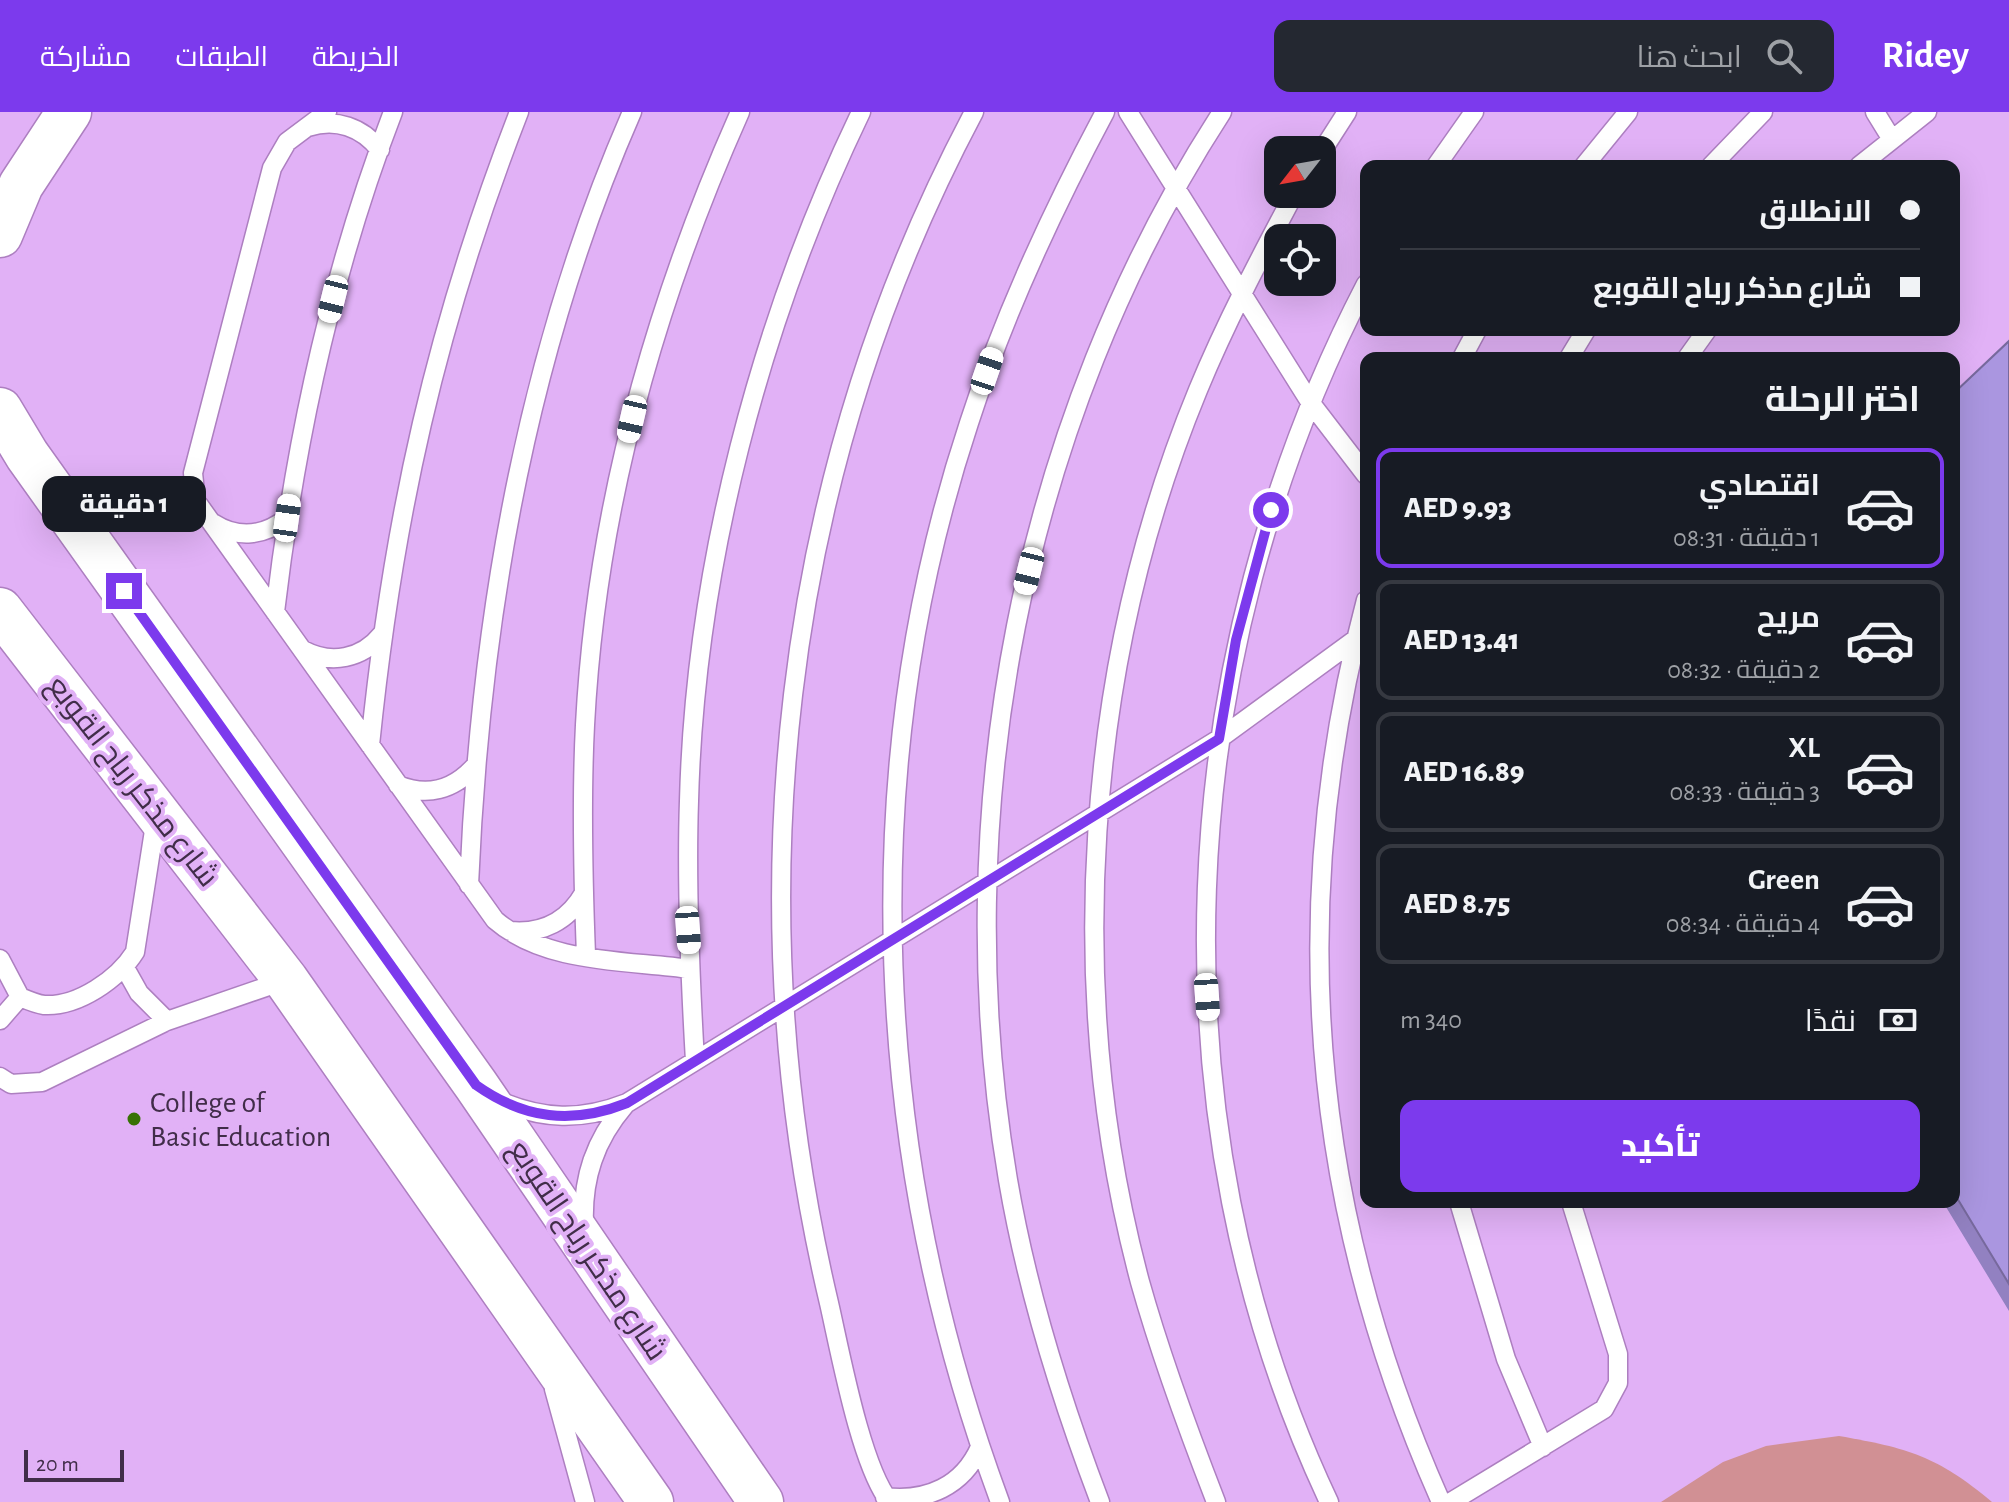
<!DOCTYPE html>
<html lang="ar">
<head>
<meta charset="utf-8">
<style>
	:root { --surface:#171b24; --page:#242831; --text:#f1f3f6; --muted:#9ea1a6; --line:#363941; --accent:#7c3aed }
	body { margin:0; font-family:"Alegreya Sans",Cairo,sans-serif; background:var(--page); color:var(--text); direction:rtl; height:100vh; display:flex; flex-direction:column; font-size:30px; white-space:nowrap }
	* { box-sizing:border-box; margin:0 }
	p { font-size:26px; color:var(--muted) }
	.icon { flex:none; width:44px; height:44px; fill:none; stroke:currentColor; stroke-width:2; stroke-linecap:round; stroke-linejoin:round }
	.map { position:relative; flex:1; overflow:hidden; direction:ltr }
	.sheet { position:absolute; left:1360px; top:240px; width:600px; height:856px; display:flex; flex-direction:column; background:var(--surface); border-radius:16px; box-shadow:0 8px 32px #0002; direction:rtl }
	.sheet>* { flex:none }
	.hud { position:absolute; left:1360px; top:48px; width:600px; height:176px; border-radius:16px; box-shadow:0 8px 32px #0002; direction:rtl; display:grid; align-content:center; height:176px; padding:0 40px; background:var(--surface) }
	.needle { width:52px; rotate:239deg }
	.fabs { position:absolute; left:1264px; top:24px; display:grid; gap:16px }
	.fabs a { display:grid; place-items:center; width:72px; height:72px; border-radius:16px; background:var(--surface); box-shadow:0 8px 32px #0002; font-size:40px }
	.scale { position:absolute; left:24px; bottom:20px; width:100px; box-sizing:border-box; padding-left:8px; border:4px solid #412d49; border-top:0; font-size:22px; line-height:28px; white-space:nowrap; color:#412d49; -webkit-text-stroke:6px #e1b1f6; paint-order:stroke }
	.end { position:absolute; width:36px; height:36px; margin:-18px; border:10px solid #7c3aed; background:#fff; box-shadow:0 0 0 4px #fff }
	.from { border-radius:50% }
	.bubble { position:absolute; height:56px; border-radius:16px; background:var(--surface); box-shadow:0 8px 32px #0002; font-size:26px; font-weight:800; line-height:56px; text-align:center; direction:rtl }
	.car { position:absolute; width:24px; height:48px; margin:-24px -12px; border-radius:10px; box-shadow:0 0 6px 2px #0007; background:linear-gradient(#fff 24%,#345 0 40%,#fff 0 76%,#345 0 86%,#fff 0) }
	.hud b { display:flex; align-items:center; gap:28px; height:76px; font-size:30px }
	.hud b+b { border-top:2px solid var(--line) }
	.hud i { width:20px; height:20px; background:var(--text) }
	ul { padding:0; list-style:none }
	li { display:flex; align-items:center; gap:24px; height:120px; margin:0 16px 12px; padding:0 24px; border:4px solid var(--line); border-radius:16px }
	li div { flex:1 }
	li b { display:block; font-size:30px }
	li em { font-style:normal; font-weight:800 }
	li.on { border-color:var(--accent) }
	li>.icon { width:72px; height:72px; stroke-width:1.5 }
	h2 { padding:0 40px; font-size:36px; line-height:96px }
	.pay { display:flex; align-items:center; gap:20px; height:88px; padding:0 40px; font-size:30px }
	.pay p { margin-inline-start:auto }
	.cta { display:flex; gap:16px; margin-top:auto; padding:16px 40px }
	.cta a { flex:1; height:92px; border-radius:16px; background:var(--accent); color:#fff; font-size:32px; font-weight:800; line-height:92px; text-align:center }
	header { display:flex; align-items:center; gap:48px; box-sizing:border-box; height:112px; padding:0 40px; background:var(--accent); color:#fff }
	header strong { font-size:38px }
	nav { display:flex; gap:44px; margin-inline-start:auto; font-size:28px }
	.search { width:560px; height:72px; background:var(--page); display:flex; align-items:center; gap:20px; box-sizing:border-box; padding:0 28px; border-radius:16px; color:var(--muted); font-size:30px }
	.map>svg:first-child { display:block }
	.green { fill:#d19094 }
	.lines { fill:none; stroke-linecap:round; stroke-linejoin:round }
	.service-casing { stroke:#ad7fc0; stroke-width:21 }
	.tertiary-casing { stroke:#ad7fc0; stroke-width:47 }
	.service { stroke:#fff; stroke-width:18 }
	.tertiary { stroke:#fff; stroke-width:44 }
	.wall { fill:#9281c1 }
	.building { fill:#aa96e0; stroke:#77699d; stroke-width:2 }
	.route { stroke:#7c3aed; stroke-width:10 }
	.poi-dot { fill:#377204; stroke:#e1b1f6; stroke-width:3 }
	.labels { text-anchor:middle; stroke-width:8; stroke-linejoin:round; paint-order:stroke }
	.street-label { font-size:30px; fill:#412d49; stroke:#e1b1f6 }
	.poi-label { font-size:30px; fill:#412d49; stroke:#e1b1f6; text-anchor:start }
</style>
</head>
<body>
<header>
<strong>Ridey</strong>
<div class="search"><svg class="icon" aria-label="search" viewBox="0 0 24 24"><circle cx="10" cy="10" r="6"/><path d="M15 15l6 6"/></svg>ابحث هنا</div>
<nav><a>الخريطة</a><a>الطبقات</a><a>مشاركة</a></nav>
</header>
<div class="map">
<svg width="2009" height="1390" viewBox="0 0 2009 1390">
	<rect width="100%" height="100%" fill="#e1b1f6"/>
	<path class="green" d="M1839,1324C1908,1336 1937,1344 1992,1390H1661L1723,1350L1766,1334Z"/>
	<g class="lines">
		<defs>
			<path id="service" d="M327,0L287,30L272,56L193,361L196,389L495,808C546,852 626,848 690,857
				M1128,0L1310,290L1366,363
				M1875,0L1891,26
				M308,15C336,6 362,15 380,38
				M1322,39L1347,0
				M1436,54L1474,0
				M1584,54L1628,0
				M1711,54L1763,0
				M1859,54L1927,0
				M1462,246L1477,218
				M1569,246L1586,218
				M1687,246L1707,218
				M213,411C238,427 264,424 287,406
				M1366,488C1284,797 1311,1098 1441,1390
				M275,500C295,330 331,161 393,0
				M303,538C331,553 362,547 382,522
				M370,633C393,406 436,213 519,0
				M398,673C427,685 453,678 474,655
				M469,773C480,509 525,244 632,0
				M510,819C542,822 568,809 584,781
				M586,843C583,766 581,690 585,613C596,401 654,193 740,0
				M0,847L20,885C27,888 36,892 44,893C78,895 118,867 135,840L156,706
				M125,856L139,881L167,909
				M0,908L20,885
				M695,949C690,863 686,776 689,689C695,456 760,209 861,0
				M0,965L11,972L42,970L167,909L286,868
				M497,988C543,1008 581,1009 627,991L1219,627L1356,527L1366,532
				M1459,1090L1506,1247L1543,1335
				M584,1113C582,1066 595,1028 625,993
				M554,1277L585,1390
				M885,1385C927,1390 963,1374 980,1335
				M890,1390C861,1355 840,1239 829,1191C734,790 780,365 974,0
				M1000,1390C873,1047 853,661 969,311C1004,202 1051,101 1105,0
				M1100,1390C1060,1285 1027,1179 1008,1068C946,704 1020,311 1222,0
				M1216,1390C1188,1318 1161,1245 1140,1170C1063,882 1084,554 1198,278C1226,210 1260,146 1294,82
				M1329,1390C1148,1006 1172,545 1366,172
				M1451,1390L1604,1297L1618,1271V1242L1571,1090"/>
			<path id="tertiary" d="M0,123L21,73L69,0
				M0,298L27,343L476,973L761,1390
				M0,498L286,868L651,1390"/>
		</defs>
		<use href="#service" class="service-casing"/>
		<use href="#tertiary" class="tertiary-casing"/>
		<use href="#service" class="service"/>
		<use href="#tertiary" class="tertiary"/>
	</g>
	<path class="wall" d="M2009,229V1199L1943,1090H1954V281Z"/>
	<path class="building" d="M2009,229V1172L1954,1081V281Z"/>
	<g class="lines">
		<path class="route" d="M124,479L476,973C524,1007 572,1013 627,991L1219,627L1236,528L1271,398"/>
	</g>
	<circle class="poi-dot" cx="134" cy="1007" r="8"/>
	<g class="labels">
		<g class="street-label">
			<text transform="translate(133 669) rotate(52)" y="10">شارع مذكر رباح القوبع</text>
			<text transform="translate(588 1138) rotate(56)" y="10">شارع مذكر رباح القوبع</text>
		</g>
		<g class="poi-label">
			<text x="150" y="1000">College of<tspan x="150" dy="34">Basic Education</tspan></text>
		</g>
	</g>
</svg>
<div class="fabs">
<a><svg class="needle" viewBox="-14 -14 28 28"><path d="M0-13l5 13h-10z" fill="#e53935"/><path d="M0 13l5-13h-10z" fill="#9ea1a6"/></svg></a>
<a><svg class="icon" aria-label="locate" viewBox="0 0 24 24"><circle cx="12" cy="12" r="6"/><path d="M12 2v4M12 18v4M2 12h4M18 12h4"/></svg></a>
</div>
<div class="scale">20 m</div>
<i class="end from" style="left:1271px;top:398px"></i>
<i class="end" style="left:124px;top:479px"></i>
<div class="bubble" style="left:42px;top:364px;width:164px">1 دقيقة</div>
<i class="car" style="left:333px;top:187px;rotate:194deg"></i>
<i class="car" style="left:987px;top:259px;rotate:19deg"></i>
<i class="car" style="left:632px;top:307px;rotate:193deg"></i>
<i class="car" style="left:287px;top:406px;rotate:8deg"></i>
<i class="car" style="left:1029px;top:459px;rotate:194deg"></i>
<i class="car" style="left:688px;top:818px;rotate:176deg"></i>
<i class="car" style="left:1207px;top:885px;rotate:176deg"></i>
<div class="hud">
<b><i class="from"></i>الانطلاق</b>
<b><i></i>شارع مذكر رباح القوبع</b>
</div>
<section class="sheet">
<h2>اختر الرحلة</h2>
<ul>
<li class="on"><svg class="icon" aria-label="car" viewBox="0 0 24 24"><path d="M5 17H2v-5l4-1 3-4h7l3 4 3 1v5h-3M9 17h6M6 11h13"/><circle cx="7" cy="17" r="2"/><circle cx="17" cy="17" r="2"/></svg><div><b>اقتصادي</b><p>1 دقيقة · 08:31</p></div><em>AED 9.93</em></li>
<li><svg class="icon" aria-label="car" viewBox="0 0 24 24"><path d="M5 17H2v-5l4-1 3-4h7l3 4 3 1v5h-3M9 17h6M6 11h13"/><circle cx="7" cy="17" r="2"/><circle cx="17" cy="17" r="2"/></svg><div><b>مريح</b><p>2 دقيقة · 08:32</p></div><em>AED 13.41</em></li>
<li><svg class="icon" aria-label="car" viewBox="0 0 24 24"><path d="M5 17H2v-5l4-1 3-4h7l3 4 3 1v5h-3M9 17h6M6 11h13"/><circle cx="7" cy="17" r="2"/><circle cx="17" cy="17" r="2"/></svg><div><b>XL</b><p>3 دقيقة · 08:33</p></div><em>AED 16.89</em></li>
<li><svg class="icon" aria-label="car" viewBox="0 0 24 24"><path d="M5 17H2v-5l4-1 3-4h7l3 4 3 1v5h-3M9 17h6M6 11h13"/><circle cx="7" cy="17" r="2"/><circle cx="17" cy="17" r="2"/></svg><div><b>Green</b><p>4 دقيقة · 08:34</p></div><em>AED 8.75</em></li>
</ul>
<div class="pay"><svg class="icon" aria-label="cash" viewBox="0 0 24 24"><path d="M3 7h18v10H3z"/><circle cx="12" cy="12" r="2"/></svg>نقدًا<p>340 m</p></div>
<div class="cta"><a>تأكيد</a></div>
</section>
</div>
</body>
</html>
